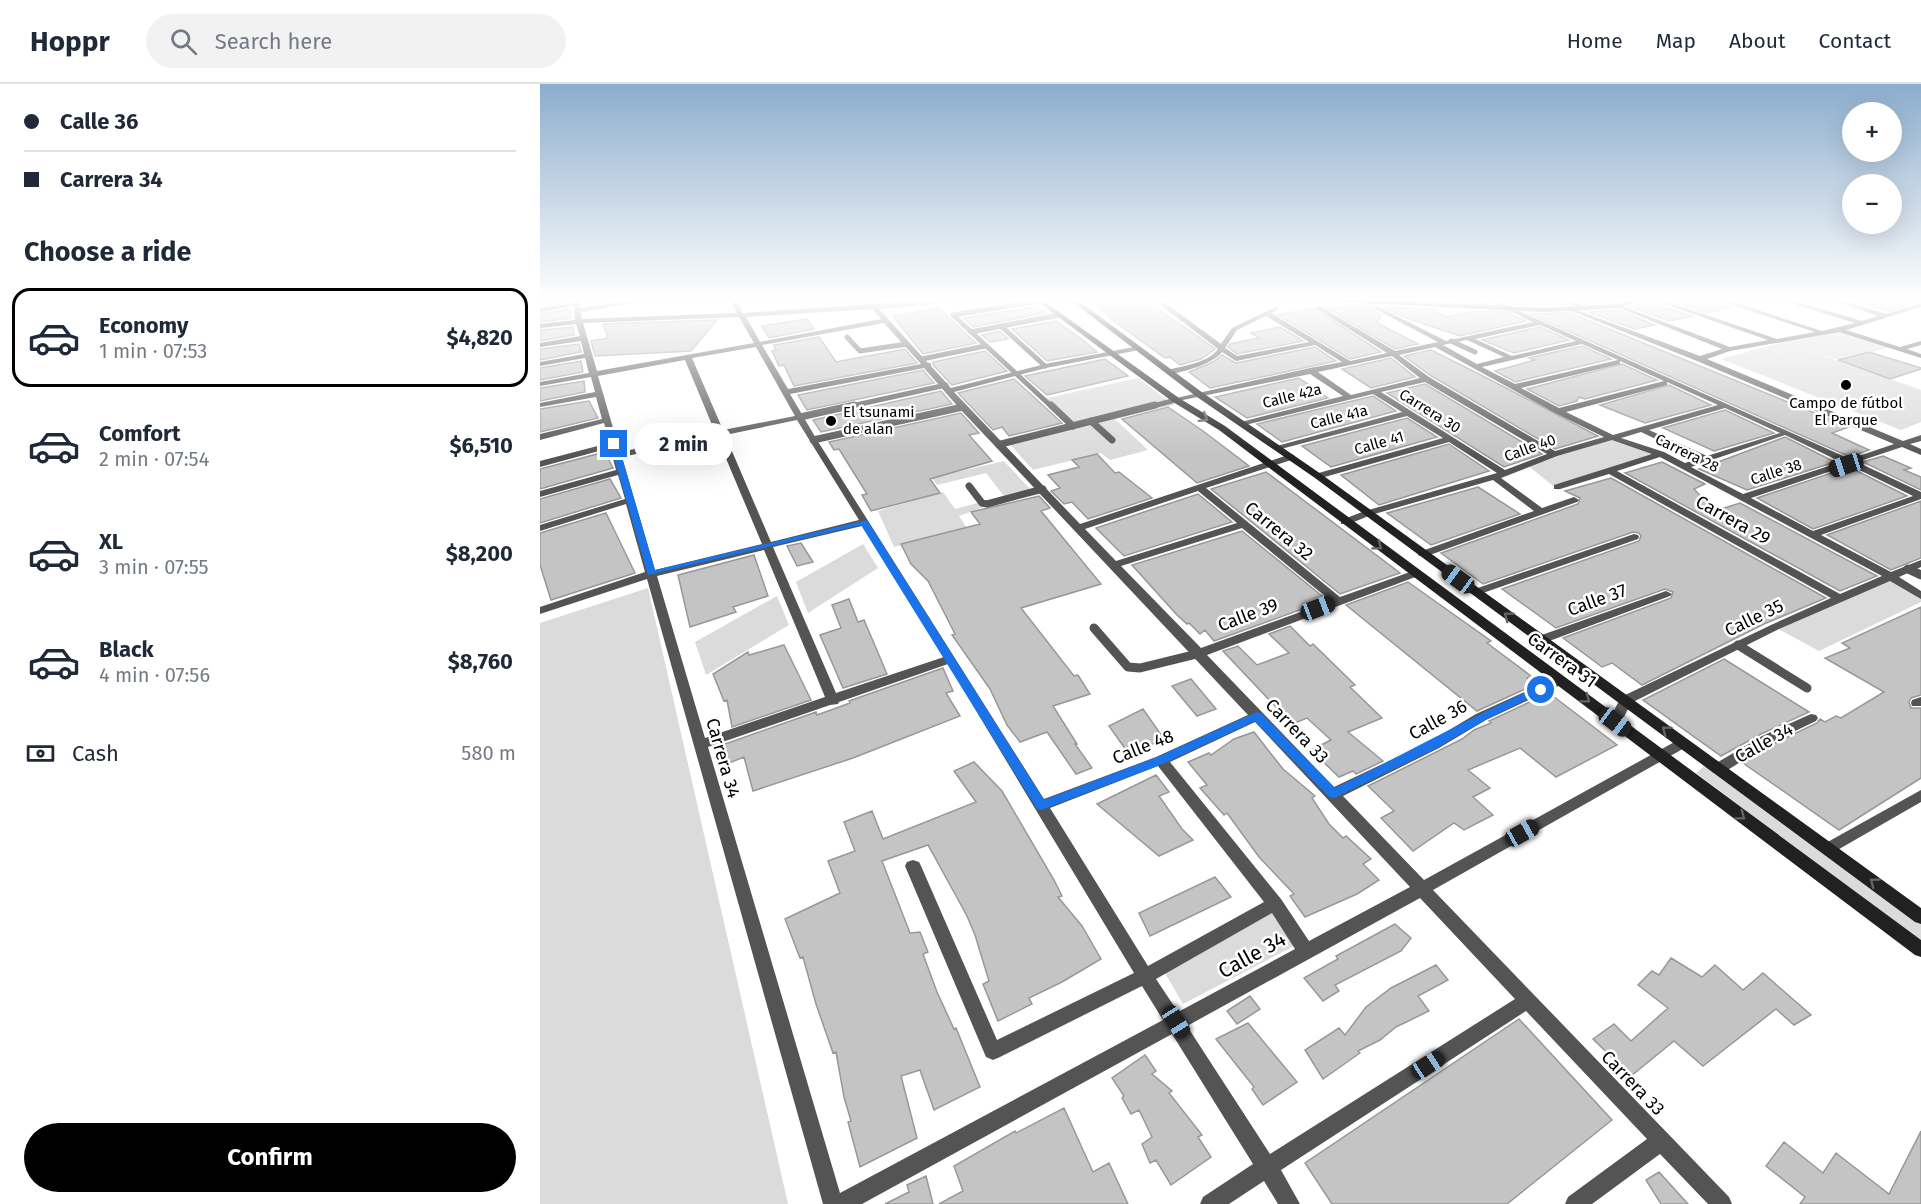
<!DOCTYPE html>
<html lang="en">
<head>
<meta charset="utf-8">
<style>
	:root { --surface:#fff; --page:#f2f2f3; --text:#1f2937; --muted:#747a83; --line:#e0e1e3; --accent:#000 }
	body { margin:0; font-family:"Fira Sans",sans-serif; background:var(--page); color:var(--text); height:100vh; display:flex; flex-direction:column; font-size:22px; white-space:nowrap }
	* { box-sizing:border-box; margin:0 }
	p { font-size:20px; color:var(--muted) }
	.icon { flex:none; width:33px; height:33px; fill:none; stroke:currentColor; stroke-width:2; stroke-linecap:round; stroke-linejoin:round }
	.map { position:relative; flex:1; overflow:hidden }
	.panel { display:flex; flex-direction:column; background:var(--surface); width:540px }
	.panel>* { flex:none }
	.top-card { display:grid; align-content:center; height:132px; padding:0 24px; background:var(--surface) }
	.fabs { position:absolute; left:1302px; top:18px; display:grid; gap:12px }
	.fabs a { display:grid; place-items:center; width:60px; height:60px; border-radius:50%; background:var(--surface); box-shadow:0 6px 24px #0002; font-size:30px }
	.end { position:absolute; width:27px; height:27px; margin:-14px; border:8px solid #1a73e8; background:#fff; box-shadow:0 0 0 3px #fff }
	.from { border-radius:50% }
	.bubble { position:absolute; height:42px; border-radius:21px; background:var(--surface); box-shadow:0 6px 24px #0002; font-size:20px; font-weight:700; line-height:42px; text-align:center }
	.car { position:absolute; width:18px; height:36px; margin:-18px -9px; border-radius:8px; box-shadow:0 0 4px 2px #0007; background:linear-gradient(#222 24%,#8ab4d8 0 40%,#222 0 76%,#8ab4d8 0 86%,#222 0) }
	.top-card b { display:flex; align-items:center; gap:21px; height:57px; font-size:22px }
	.top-card b+b { border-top:2px solid var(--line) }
	.top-card i { width:15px; height:15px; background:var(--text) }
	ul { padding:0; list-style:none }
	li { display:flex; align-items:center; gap:18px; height:99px; margin:0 12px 9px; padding:0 12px; border:3px solid transparent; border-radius:18px }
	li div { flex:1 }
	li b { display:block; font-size:22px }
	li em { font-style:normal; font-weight:700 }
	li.current { border-color:var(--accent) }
	li>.icon { width:54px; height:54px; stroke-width:1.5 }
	h2 { padding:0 24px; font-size:27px; line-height:72px }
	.pay { display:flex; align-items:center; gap:15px; height:66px; padding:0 24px; font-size:22px }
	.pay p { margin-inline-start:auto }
	.action { display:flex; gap:12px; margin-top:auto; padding:12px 24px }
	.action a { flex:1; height:69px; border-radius:36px; background:var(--accent); color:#fff; font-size:24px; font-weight:700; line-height:69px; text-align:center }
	header { display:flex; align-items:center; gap:36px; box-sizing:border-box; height:84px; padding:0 30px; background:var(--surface); border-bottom:2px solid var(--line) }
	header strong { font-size:28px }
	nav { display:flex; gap:33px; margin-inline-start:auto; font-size:21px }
	.search { width:420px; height:54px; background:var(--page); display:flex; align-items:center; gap:15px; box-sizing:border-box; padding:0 21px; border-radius:33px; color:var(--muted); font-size:22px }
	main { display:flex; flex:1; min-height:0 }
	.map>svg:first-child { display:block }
	.green { fill:#dbdbdb }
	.building { fill:#c4c4c4; stroke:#989898; stroke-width:1.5 }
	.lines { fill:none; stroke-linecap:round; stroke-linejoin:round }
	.lane-far2 { stroke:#545454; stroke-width:5 }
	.lane-far1 { stroke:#545454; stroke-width:7 }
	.lane { stroke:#545454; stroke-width:9 }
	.street { fill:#545454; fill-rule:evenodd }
	.secondary { fill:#212121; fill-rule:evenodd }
	.oneway { stroke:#646464 }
	.route { fill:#1a73e8 }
	.poi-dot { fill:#000; stroke:#fff; stroke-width:2 }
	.labels { text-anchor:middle; stroke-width:5; stroke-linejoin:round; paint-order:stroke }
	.far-street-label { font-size:15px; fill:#000; stroke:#fff }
	.far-poi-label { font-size:15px; fill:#000; stroke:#fff }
	.street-label { font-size:18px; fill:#000; stroke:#fff }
	.near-street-label { font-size:21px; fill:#000; stroke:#fff }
</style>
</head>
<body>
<header>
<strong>Hoppr</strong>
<div class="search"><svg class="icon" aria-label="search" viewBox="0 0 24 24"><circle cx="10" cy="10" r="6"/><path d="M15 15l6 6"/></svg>Search here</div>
<nav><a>Home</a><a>Map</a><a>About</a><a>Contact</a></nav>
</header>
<main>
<section class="panel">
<div class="top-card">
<b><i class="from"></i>Calle 36</b>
<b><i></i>Carrera 34</b>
</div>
<h2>Choose a ride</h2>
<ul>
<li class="current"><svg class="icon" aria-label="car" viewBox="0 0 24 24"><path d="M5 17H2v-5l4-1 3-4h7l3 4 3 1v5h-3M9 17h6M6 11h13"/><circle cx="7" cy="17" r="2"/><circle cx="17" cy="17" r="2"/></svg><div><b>Economy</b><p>1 min · 07:53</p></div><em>$4,820</em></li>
<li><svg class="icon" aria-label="car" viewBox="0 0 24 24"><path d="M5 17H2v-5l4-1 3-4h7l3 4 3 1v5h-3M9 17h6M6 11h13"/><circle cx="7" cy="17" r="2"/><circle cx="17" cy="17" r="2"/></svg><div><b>Comfort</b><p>2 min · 07:54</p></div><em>$6,510</em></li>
<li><svg class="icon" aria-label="car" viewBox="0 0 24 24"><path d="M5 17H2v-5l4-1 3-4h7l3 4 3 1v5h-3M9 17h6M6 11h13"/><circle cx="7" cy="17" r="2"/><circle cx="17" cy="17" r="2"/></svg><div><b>XL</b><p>3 min · 07:55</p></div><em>$8,200</em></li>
<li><svg class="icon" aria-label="car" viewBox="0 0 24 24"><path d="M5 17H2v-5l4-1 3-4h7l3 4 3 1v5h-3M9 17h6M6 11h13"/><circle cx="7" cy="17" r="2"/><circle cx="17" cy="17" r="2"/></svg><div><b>Black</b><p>4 min · 07:56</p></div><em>$8,760</em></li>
</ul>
<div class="pay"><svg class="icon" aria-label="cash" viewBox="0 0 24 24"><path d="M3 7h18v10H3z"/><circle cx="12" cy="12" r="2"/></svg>Cash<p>580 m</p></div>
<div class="action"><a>Confirm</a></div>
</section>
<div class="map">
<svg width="1381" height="1120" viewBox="0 0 1381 1120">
	<rect width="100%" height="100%" fill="#fff"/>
	<path class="green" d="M1299,247L1348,264L1299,276L1262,264L1381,306V338L1361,346L1181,275L1246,257Z
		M598,294L634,321L575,335L608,366L570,376L561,369L493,386L466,356L529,341L503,315Z
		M1068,354L1121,370L1018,406L986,380Z
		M464,377L491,406L419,432L427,444L354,463L338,427L403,408L415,425L464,412L446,389L397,401L392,394Z
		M323,460L338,484L268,529L256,498Z
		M1350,492L1381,512V518L1279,567L1235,543Z
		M108,504L248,1120H0V539Z
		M237,512L249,541L166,591L155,558Z
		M1165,682L1381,838V857L1156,689Z
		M732,828L754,862L643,920L622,884Z"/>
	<path class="building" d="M603,215L653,249L675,265L661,275L640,281L630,273L625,274L571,235L553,216Z
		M958,215H1016L1026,221L969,220Z
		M1033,215H1089L1043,220Z
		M1126,215H1172L1191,223L1166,229Z
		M1322,215H1381V217L1348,227L1321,219Z
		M1110,218L1152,232L1129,237L1090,223Z
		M820,221L833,223L834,227L841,231L837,239L878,260L855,265L786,224Z
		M495,223L505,229L433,243L424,234Z
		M843,223L892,225L907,233L936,227L967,228L986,237L920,252L866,234Z
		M399,224L410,235L436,259L383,270L353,232Z
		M30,225L31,234L0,238V230Z
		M771,225H775L841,268L810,275L738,231Z
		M1078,226L1115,241L1095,245L1048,228Z
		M1030,229L1309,343L1292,349L1329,366L1310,373L990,230Z
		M267,235L274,245L229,254L222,242Z
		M177,236L151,267L55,272L51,257L68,254L63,240Z
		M516,237L544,257L557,268L507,277L472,245Z
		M33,243L34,251L0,257V246Z
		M740,243L763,257L697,270L688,263L690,260L719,254L711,249Z
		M1000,243L1029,256L974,269L942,256Z
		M460,247L468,255L450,258L442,251Z
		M279,253L296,278L365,265L377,279L254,302L244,281L239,282L232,267L236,266L234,261Z
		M39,260L41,268L0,276V265Z
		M1042,262L1071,275L975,298L955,287L995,276L989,274Z
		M775,263L796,277L670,304L649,288L673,278L682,271L696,279Z
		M891,266L941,291L1058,352L1015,365L890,291L864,272Z
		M445,267L467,287L412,301L393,281V278Z
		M1329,268L1381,284V285L1350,295L1299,276Z
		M851,274L875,293L831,304L802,285Z
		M565,275L588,292L507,311L485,292Z
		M41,277L43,288L0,296V284Z
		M1082,280L1117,296L1045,315L1039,313L1037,317L1019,322L987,305Z
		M383,286L394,299L267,326L258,311Z
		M759,294L788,314L707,334L675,313Z
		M474,295L509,327L522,339L469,352L462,343L453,346L418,309Z
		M44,297L45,308L0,317V304Z
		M885,300L1002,370L964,383L847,309Z
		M1129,301L1171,321L1105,339L1060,321Z
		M401,307L412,320L281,348L273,336Z
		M833,312L856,327L742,358L717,340Z
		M49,317L58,334L0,348V325Z
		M628,323L663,347L709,382L657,399L582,335Z
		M1185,326L1234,349L1174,367L1123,344Z
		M421,329L439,349L429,351L452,377L390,395L400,409L331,427L322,411L327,410L299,365L294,366L289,358Z
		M867,334L897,353L791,383L762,362Z
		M1245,353L1295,378L1207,406L1159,385Z
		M909,360L949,387L839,421L801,391Z
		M65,368L73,384L0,405V385Z
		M557,370L575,389L579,388L612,414L548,435L532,418L524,420L511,407L520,404L508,391L539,383L532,376Z
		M1343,372L1371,384L1364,386L1381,393V406L1323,378Z
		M1122,378L1165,400L1154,405L1170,422L1178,426L1200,419L1337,492L1300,507L1085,389Z
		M1309,383L1367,412L1273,445L1217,414Z
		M726,388L758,412L860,489L800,510L671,405Z
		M1071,394L1286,514L1224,540L1102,601L1072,579L1062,583L1023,554L1131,514L1133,508L1125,505L1016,544L962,505L1099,457L1101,452L1099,449L1093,448L943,500L901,469L1038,420L1040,414L1025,407Z
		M70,395L81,414L0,439V415Z
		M938,403L980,430L891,461L847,429Z
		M658,410L692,438L584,472L556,444Z
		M499,412L510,424L501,427L561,500L481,524L534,592L538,591L550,610L513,622L537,660H535L552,684L536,690L507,648L480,658L467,641L450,605L412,551L415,550L388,497L371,480L361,460L440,440L431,428Z
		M1381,417V474L1351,486L1287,451Z
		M66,429L95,489L11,516L0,481V449Z
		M702,447L787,516L674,557L665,546L660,550L649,539L647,540L637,531L592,481Z
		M261,459L273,478L257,482L247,462Z
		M214,471L228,512L193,523L196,528L150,543L138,491Z
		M868,498L951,557L947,559L991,592L987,594L996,600L937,627L806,521Z
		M309,515L318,538L324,536L347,590L303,604L280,551L301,544L292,521Z
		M1381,523V611L1371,614L1369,618L1371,624H1381V694L1299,746L1203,679L1233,660L1277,639L1280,635L1285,638L1296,632L1301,634L1344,608L1285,574L1310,564L1302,559Z
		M750,542L770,562L773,560L815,601L810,603L842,634L808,648L843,677L816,690L813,687L799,693L771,666L791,656L767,634L752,640L683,567L698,562L717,581L749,569L729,550Z
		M244,561L271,616L192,643L187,616L184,617L173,590L208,568L209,571Z
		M1184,575L1269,628L1221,650L1181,672L1103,616Z
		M403,584L413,607L406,609L420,632L313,674L213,707L204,673L189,679L185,660L276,628L277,631L310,619L309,617Z
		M651,595L676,625L657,632L632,602Z
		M1009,609L1077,661L1016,693L980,664L928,686L950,704L933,713L953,731L924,746L914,739L873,767L841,734L854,727L828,702L922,655L934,646L951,639L949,637Z
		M603,625L624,655L589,670L569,642Z
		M714,648L743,685L775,712L772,714L789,740L803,754L806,752L831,775L823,780L839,796L817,810L765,833L750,812L754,810L719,773L687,729L684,731L660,704L667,701L648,678L669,669L671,671L694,655Z
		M434,678L462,707L514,796L522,812L518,813L542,842L561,875L522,898L489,914L492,920L458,937L443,900L449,897L435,851L427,832L388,761L342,777L370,849L380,848L388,868L383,870L397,908L414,945L416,944L440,1003L394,1026L380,986L361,992L377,1054L320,1083L308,1038L311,1037L304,1013L296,968L293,969L276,920L263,873L260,874L245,835L300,809L288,777L315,767L304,738L332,727L343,755L436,718L414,687Z
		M616,691L629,708L619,712L642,745L653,756L619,772L557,720Z
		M675,793L691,813L610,852L599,829Z
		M855,840L871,854L861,867L795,901L799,907L783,917L764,894L798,875L796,872Z
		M1131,874L1162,893L1175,881L1203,906L1223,889L1271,931L1254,941L1236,925L1163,982L1134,957L1091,992L1053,955L1074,940L1091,957L1128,924L1098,901L1112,887L1119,891Z
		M896,881L908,896L878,912L889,927L856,943L840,956L818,967L820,969L783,995L765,966L799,944L805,951L826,923L851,904Z
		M710,912L720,925L697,940L687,927Z
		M979,935L1072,1036L967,1120H792L765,1079Z
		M708,939L757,998L723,1021L712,1005L714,1003L676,955Z
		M605,971L616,987L612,990L632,1007L629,1009L662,1051L658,1053L671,1073L631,1101L616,1076L610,1079L602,1060L612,1053L599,1026L591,1030L582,1014L584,1012L572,994Z
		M524,1024L553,1088L569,1079L588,1120H399L423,1107L414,1082L475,1047L476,1049Z
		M1381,1047V1120H1260L1265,1113L1226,1082L1244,1058L1283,1089L1296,1069L1349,1110Z
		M1119,1088L1148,1120H1121L1106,1096Z
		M386,1092L393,1120H345L369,1108L367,1101Z"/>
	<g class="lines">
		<path class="lane-far2" d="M413,231L512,323
			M413,231L499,217
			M461,242L505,282
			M431,248L519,231
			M307,253L320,267L367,260
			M911,257L935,268
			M382,275L445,262
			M307,323L406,301
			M609,323L636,316"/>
		<path class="lane-far1" d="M511,321L533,342
			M260,333L314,321
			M551,337L572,356
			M273,356L423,323
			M461,360L615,321
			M429,402L442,419L447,420L503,405"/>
		<path class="lane" d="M1368,485L1381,491
			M554,544L588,583L600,584L657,570
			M1198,561L1267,604"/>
		<path class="street" d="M33,215H39L40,224L100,215H116L41,228L42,235L197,229L189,215H195L203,229L404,215H429L426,217L339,225L388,279H391V282L411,304L505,280L599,262V266L506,284L414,308L540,440L751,370L754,371V375L666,404L800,513L870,488H878L879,490L878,492L667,571L794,703L889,658L936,630L1017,593L1021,592L1027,596L1025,599L946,636L899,664L803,712L884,796L1138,656H1148L1150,659L1148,662L893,806L1189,1113L1192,1120H1168L1120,1070L1052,1120H1025L1028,1113L1107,1055L986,927L741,1086L760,1120H738L724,1097L689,1120H660L663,1113L713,1080L632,950L322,1120H283L107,495L0,530V523L105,488L86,420L0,447V441L85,415L78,391L0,413V407L76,386L70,364L0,383V377L69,359L64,339L0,356V350L62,335L56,313L0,323V319L55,308L51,293L0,302V298L49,289L45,274L0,282V278L44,270L41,257L0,263V259L40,252L36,240L0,244V240L35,236L34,222L0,228V224L33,219ZM332,225L341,235L220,258L206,233ZM199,233L214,259L57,287L43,239ZM344,239L381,280L248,305L222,261ZM216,263L255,332L183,346L152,274ZM145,276L175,348L80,368L58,292ZM384,284L420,325L708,631L616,673L504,715L277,356L250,310ZM257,336L319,436L231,458L185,351ZM177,353L222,460L115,486L82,373ZM658,407L697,439L576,477L545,445ZM322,442L404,573L296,609L233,463ZM702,444L791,517L661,564L581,482ZM224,466L285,613L165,654L117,492ZM408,580L594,889L457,956L381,782L379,778L373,776L367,778L365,782L446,973L453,976L460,973L602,902L623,936L300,1109L168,663L290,621L298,620L299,618ZM715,638L870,803L769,857L741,815L630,678ZM618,682L724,818L608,882L510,724ZM880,814L975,915L730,1070L647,942ZM732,829L755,865L638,928L616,895Z
			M613,215H620L681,260L692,244L735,223H739V225L731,229L810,277L847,269L777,225V223H781L855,267L898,258L835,225V223H839L906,257L993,238L944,215H952L1310,375L1354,360L1157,277L1029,226L1034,225L1160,272L1182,265L1074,222L1079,221L1190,263L1228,256L1110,215H1119L1237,255L1275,248L1174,215H1184L1282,247L1315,239L1237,215H1247L1322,237L1338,232L1289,215H1299L1346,230L1381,219V223L1306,246L1360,263L1381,257V261L1367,265L1381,270V274L1299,248L1190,267L1167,275L1363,357L1381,351V357L1370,360L1381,365V371L1362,363L1317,378L1381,408V415L1281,451L1351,488L1381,476V483L1359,493L1381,507V515L1350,497L1239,545L1091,619L1080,641H1070L1068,638L1081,613L1231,541L1291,514L1069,390L1020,405H1014V401L1112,370L1072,356L1017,372L961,394L1002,424L1034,413L1039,416L1037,418L887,472H879L878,470L879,468L994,427L953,396L831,431L809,440H801V436L825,427L957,389L909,358L781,394H775V390L903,354L867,332L737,366L733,363L862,328L833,310L701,342L697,339L803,312L770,290L633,318V314H636L770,284L802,278L775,261L696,277L682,268C675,279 640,290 627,290V286C643,282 668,279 678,265ZM726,232L769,258L697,272L685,264L697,246ZM1000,241L1036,257L972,272L935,255ZM927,256L964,273L937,280L903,261ZM1042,260L1078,276L975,300L942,283ZM895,263L1015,329L1064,353L1015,367L889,293L859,271ZM852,272L880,294L811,311L778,288ZM1080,277L1124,297L1019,324L981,304L1080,280ZM885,298L1007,370L965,386L841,308ZM1127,298L1178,321L1073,351L1026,328L1127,301ZM1185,324L1240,349L1167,372L1109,346ZM1101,348L1158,375L1145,379L1124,368L1081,354ZM1245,351L1301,378L1203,410L1151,383ZM1120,373L1342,492L1300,510L1077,387ZM1309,381L1373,412L1273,447L1211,414Z
			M926,215H935L957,225L952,226Z
			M1018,215H1027L1048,224L1043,225Z
			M1094,450L1098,451L1099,453L1098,455L940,510L936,511L930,508L932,506Z
			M1126,507L1132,510L1130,512L1004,559H996L994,556L996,553Z
			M1381,613V622H1372L1371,619L1372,616Z
			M1271,630L1276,631L1278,634L1276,637L1232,658L1183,689H1173L1171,685L1173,681L1222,652Z
			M1381,706V718L1294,768L1289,770L1284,768L1281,764L1284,760Z"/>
		<path class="secondary" d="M494,215H501L639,314L685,342L1381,856V873L1375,871L679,346L633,318Z
			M529,215H536L663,309L781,390L1381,824V840L1375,838L775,394L657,313Z
			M775,215H819L1004,224L1077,220L1099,215H1111L1077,224L1004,228L778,217Z"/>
	</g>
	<defs><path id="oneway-chevron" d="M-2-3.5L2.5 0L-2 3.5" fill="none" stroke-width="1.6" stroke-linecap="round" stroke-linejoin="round" transform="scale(1.5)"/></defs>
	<g class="oneway">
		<use href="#oneway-chevron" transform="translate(664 334) rotate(32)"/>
		<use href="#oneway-chevron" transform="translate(838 462) rotate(37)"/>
		<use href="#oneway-chevron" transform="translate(968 532) rotate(-143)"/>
		<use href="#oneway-chevron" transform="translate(1046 615) rotate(37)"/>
		<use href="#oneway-chevron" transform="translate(1126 646) rotate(-143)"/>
		<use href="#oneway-chevron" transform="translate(1201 732) rotate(37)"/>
		<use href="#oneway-chevron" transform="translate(1334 798) rotate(-143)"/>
	</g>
	<linearGradient id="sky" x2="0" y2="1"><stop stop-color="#8cadcc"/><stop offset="0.58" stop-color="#fff"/><stop offset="1" stop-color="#fff" stop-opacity="0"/></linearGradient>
	<rect width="1381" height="372" fill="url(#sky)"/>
	<path class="route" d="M74,358L78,360L115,486L327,436L504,716L617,673L717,628L721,629L795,704C863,671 929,634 997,603L1001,602L1006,606L945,636L897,664L794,714L789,713L715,637L625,679L501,726L497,725L321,441L108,491L70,360Z"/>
	<g class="poi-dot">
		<circle cx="1306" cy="301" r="6"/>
		<circle cx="291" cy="337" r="6"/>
	</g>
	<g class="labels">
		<g class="far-street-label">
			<text transform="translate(752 312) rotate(-14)" y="5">Calle 42a</text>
			<text transform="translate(890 327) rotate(32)" y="5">Carrera 30</text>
			<text transform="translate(799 333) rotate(-14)" y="5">Calle 41a</text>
			<text transform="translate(839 359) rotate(-16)" y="5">Calle 41</text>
			<text transform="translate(990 364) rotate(-20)" y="5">Calle 40</text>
			<text transform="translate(1147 369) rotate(26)" y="5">Carrera 28</text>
			<text transform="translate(1236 388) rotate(-18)" y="5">Calle 38</text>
		</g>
		<g class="far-poi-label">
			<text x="1306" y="324">Campo de fútbol<tspan x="1306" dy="17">El Parque</tspan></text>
			<text x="303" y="333" text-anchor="start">El tsunami<tspan x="303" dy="17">de alan</tspan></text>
		</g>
		<g class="street-label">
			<text transform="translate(1193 436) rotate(29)" y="6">Carrera 29</text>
			<text transform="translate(739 447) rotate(39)" y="6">Carrera 32</text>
			<text transform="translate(1057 516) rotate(-20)" y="6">Calle 37</text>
			<text transform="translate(708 531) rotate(-21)" y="6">Calle 39</text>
			<text transform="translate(1214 534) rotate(-26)" y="6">Calle 35</text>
			<text transform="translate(1022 576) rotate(36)" y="6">Carrera 31</text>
			<text transform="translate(898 636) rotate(-29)" y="6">Calle 36</text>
			<text transform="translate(757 647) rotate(46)" y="6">Carrera 33</text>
			<text transform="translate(1224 659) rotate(-29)" y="6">Calle 34</text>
			<text transform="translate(603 663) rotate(-22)" y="6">Calle 48</text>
			<text transform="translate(183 674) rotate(74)" y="6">Carrera 34</text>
			<text transform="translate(1093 999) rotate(46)" y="6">Carrera 33</text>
		</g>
		<g class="near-street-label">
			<text transform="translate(712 871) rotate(-29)" y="7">Calle 34</text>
		</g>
	</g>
</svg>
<div class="fabs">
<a>+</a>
<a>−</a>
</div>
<i class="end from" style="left:1001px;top:606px"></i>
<i class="end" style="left:74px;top:360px"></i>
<div class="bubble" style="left:94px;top:339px;width:99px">2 min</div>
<i class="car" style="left:1306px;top:381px;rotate:252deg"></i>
<i class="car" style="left:918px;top:495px;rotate:306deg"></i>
<i class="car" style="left:778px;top:524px;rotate:69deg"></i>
<i class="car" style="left:1075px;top:638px;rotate:127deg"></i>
<i class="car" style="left:982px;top:749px;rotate:61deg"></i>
<i class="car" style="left:636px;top:938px;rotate:148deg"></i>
<i class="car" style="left:888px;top:981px;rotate:57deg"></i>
</div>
</main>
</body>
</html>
